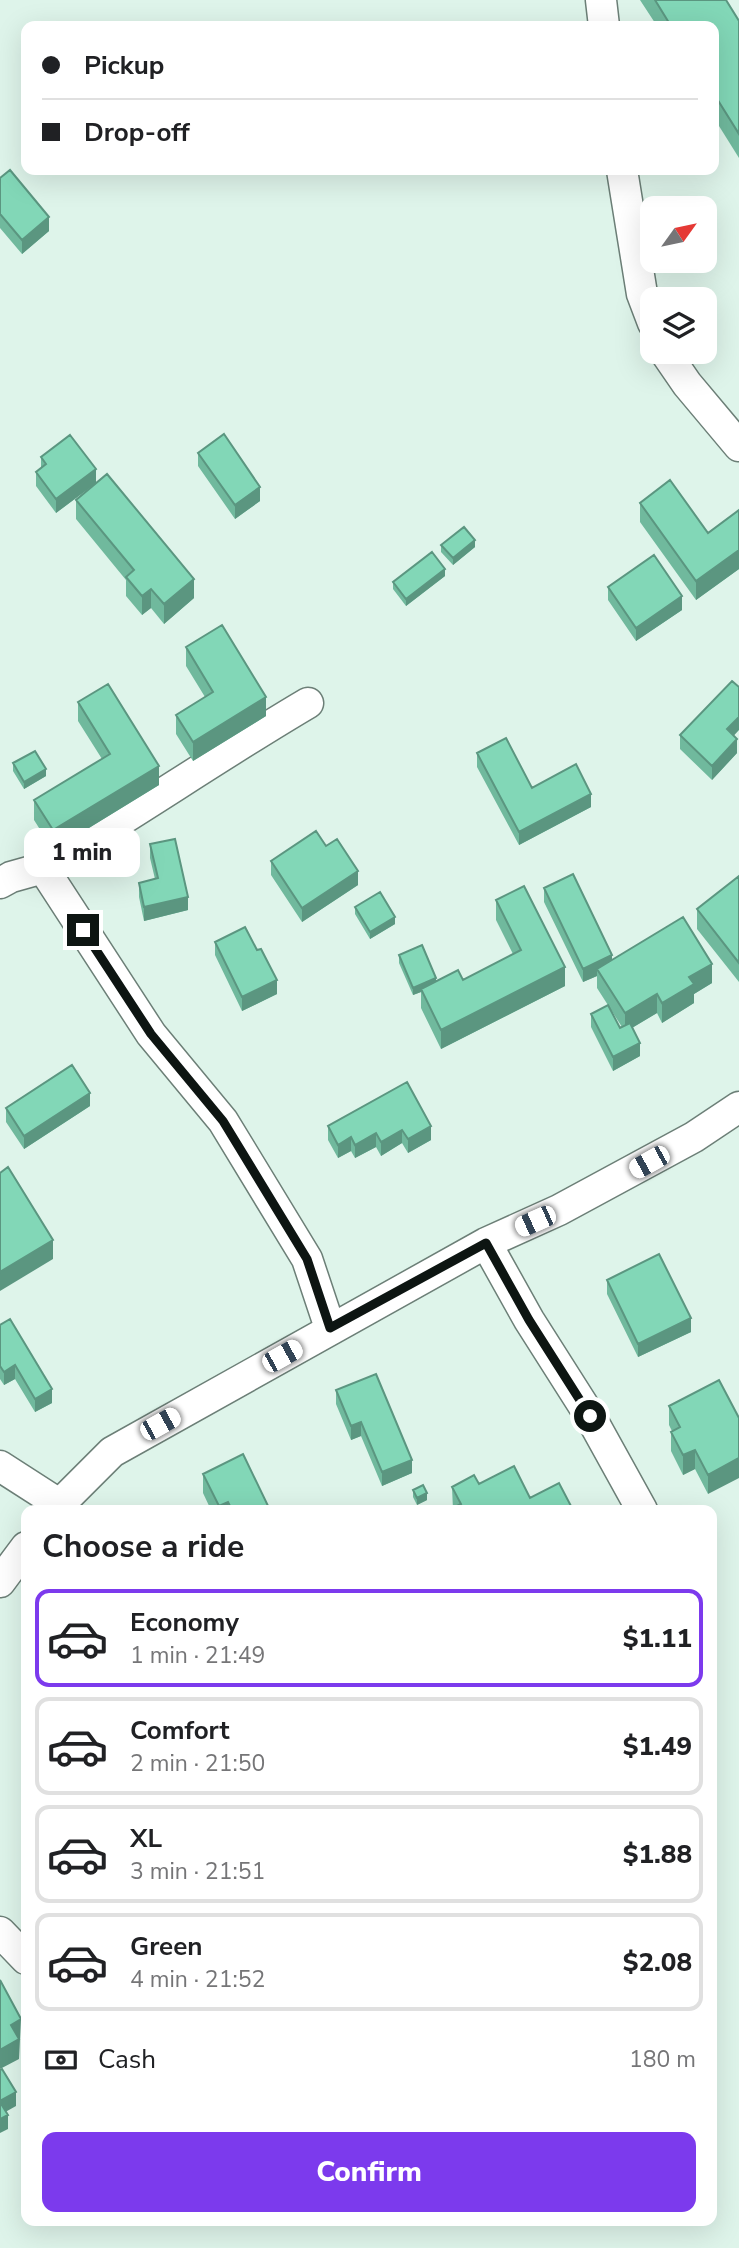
<!DOCTYPE html>
<html lang="en">
<head>
<meta charset="utf-8">
<style>
	:root { --surface:#fff; --page:#f2f2f2; --text:#202124; --muted:#757577; --line:#e0e0e0; --accent:#7c3aed }
	body { margin:0; font-family:"Nunito Sans",sans-serif; background:var(--page); color:var(--text); height:100vh; display:flex; flex-direction:column; font-size:26px; white-space:nowrap }
	* { box-sizing:border-box; margin:0 }
	p { font-size:23px; color:var(--muted) }
	.icon { flex:none; width:38px; height:38px; fill:none; stroke:currentColor; stroke-width:2; stroke-linecap:round; stroke-linejoin:round }
	.map { position:relative; flex:1; overflow:hidden }
	.side { position:absolute; left:21px; top:1505px; width:696px; height:721px; display:flex; flex-direction:column; background:var(--surface); border-radius:14px; box-shadow:0 7px 28px #0002 }
	.side>* { flex:none }
	.top-card { position:absolute; left:21px; top:21px; width:698px; height:154px; border-radius:14px; box-shadow:0 7px 28px #0002; display:grid; align-content:center; height:154px; padding:0 21px; background:var(--surface) }
	.needle { width:46px; rotate:57deg }
	.tools { position:absolute; left:640px; top:196px; display:grid; gap:14px }
	.tools a { display:grid; place-items:center; width:77px; height:77px; border-radius:14px; background:var(--surface); box-shadow:0 7px 28px #0002; font-size:35px }
	.end { position:absolute; width:32px; height:32px; margin:-16px; border:9px solid #0d1512; background:#fff; box-shadow:0 0 0 4px #fff }
	.from { border-radius:50% }
	.bubble { position:absolute; height:49px; border-radius:14px; background:var(--surface); box-shadow:0 7px 28px #0002; font-size:23px; font-weight:800; line-height:49px; text-align:center }
	.car { position:absolute; width:21px; height:42px; margin:-21px -10px; border-radius:9px; box-shadow:0 0 5px 2px #0007; background:linear-gradient(#fff 24%,#345 0 40%,#fff 0 76%,#345 0 86%,#fff 0) }
	.top-card b { display:flex; align-items:center; gap:24px; height:66px; font-size:26px }
	.top-card b+b { border-top:2px solid var(--line) }
	.top-card i { width:18px; height:18px; background:var(--text) }
	ul { padding:0; list-style:none }
	li { display:flex; align-items:center; gap:21px; height:98px; margin:0 14px 10px; padding:0 7px; border:4px solid var(--line); border-radius:14px }
	li div { flex:1 }
	li b { display:block; font-size:26px }
	li em { font-style:normal; font-weight:800 }
	li.current { border-color:var(--accent) }
	li>.icon { width:63px; height:63px; stroke-width:1.5 }
	h2 { padding:0 21px; font-size:32px; line-height:84px }
	.pay { display:flex; align-items:center; gap:18px; height:77px; padding:0 21px; font-size:26px }
	.pay p { margin-inline-start:auto }
	.action { display:flex; gap:14px; margin-top:auto; padding:14px 21px }
	.action a { flex:1; height:80px; border-radius:14px; background:var(--accent); color:#fff; font-size:28px; font-weight:800; line-height:80px; text-align:center }
	.map>svg:first-child { display:block }
	.lines { fill:none; stroke-linecap:round; stroke-linejoin:round }
	.street-casing { stroke:#6c7f77; stroke-width:33 }
	.street { stroke:#fff; stroke-width:30 }
	.wall { fill:#70b99d }
	.shaded-wall { fill:#5b9680 }
	.building { fill:#82d7b7; stroke:#5b9680; stroke-width:2 }
	.route { stroke:#0d1512; stroke-width:9 }
</style>
</head>
<body>
<div class="map">
<svg width="739" height="2248" viewBox="0 0 739 2248">
	<rect width="100%" height="100%" fill="#def4ea"/>
	<g class="lines">
		<defs>
			<path id="street" d="M601,0L604,26
				M622,170L642,294L653,323
				M665,352L687,384L739,446
				M308,703C218,756 133,815 43,868L151,1034L223,1121L307,1259L330,1328
				M0,883L11,877L43,868
				M486,1243L529,1320L590,1416L642,1510
				M0,1466L59,1504
				M54,1510L112,1452L486,1243L559,1210L694,1137L739,1107
				M0,1582L26,1547
				M0,1932L26,1959"/>
		</defs>
		<use href="#street" class="street-casing"/>
		<use href="#street" class="street"/>
	</g>
	<path class="wall" d="M640,0H726L739,21V158L714,118V26H657Z
		M0,178L49,231L22,254L0,228Z
		M198,453L260,501L235,519L198,466Z
		M41,457L96,483L56,513L36,486V472L41,468Z
		M76,500L194,598L164,624L151,608L142,615L126,596V580L76,519Z
		M640,503L708,533L739,510V569L696,600L640,522Z
		M441,545L475,547L453,565L441,552Z
		M445,576L406,606L393,589V582Z
		M608,587L682,610L636,641L608,600Z
		M186,647L266,716L193,761L176,734V715L205,697L186,666Z
		M78,702L159,785L53,850L34,820V800L102,759L78,721Z
		M680,735L737,753L712,780L680,749Z
		M477,753L532,788L591,807L519,845L477,767Z
		M13,763L46,776L24,789L13,771Z
		M150,844L188,910L144,921L139,897V883L155,879L150,858Z
		M326,846L358,885L302,922L271,875V861Z
		M739,876V982L697,929V909Z
		M544,888L612,960L712,983L694,994V1003L662,1023L657,1013L632,1028L640,1056L613,1071L591,1027V1014L620,1028L622,1027L597,988V976L583,982L544,902Z
		M496,900L565,986L441,1049L421,1008V992L413,995L399,963V955L436,981L463,980L513,954L496,920Z
		M355,907L395,924L370,939L355,914Z
		M215,942L257,950L277,994L242,1011L215,955Z
		M407,1082L431,1140L408,1153L402,1143L381,1156L376,1147L355,1158L351,1151L338,1158L328,1140V1126Z
		M90,1106L24,1149L6,1122V1108Z
		M607,1280L691,1332L638,1357L607,1294Z
		M0,1325L52,1403L35,1412L15,1379L4,1385L0,1379Z
		M719,1380L708,1494L695,1469L683,1475L671,1451V1432L672,1431L669,1425V1406Z
		M336,1390L412,1473L382,1486L361,1436L351,1440L336,1404Z
		M203,1474L270,1510H211L203,1493Z
		M479,1484L530,1498L572,1510H453L452,1487Z
		M413,1490L427,1500L417,1505L413,1497Z"/>
	<path class="shaded-wall" d="M49,217V231L22,254V240Z
		M96,469V483L56,513V499Z
		M260,487V501L235,519V505Z
		M475,540V547L453,565V558Z
		M739,550V569L696,600V581Z
		M445,569V576L406,606V599Z
		M194,579V598L164,624V604Z
		M151,589V608L142,615V596Z
		M682,596V610L636,641V628Z
		M266,697V716L193,761V742Z
		M739,717V730L727,743V729Z
		M737,739V753L712,780V766Z
		M159,766V785L53,850V830Z
		M46,769V776L24,789V782Z
		M591,794V807L519,845V832Z
		M358,871V885L302,922V908Z
		M188,897V910L144,921V907Z
		M395,917V924L370,939V932Z
		M612,955V969H597V976L583,982V969Z
		M712,964V983L694,994V1003L662,1023V1003L689,977Z
		M565,967V986L441,1049V1030Z
		M436,978V985L421,989V992L413,995V988Z
		M277,980V994L242,1011V997Z
		M657,994V1013L625,1032V1013Z
		M640,1043V1056L613,1071V1057Z
		M90,1093V1106L24,1149V1136Z
		M431,1126V1140L408,1153V1139Z
		M402,1130V1143L381,1156V1142Z
		M376,1133V1147L355,1158V1145Z
		M351,1137V1151L338,1158V1145Z
		M53,1240V1259L0,1291V1272Z
		M691,1318V1332L638,1357V1344Z
		M15,1365V1379L4,1385V1372Z
		M52,1389V1403L35,1412V1399Z
		M361,1422V1436L351,1440V1426Z
		M695,1450V1469L683,1475V1455Z
		M739,1458V1478L708,1494V1475Z
		M412,1460V1473L382,1486V1472Z
		M427,1493V1500L417,1505V1498Z
		M228,1502V1510H219V1506Z
		M21,2019L19,2059L0,2069V2050L11,2025Z
		M16,2092V2106L0,2115V2101Z
		M8,2115V2129L0,2133V2119Z"/>
	<path class="building" d="M655,0H726L739,21V134L714,94V26H671Z
		M10,170L49,217L22,240L0,214V178Z
		M224,434L260,487L235,505L198,453Z
		M70,435L96,469L56,499L36,472L46,464L41,457Z
		M107,474L194,579L164,604L151,589L142,596L126,577L134,570L76,500Z
		M670,480L708,533L739,510V550L696,581L640,503Z
		M464,527L475,540L453,558L441,545Z
		M432,552L445,569L406,599L393,582Z
		M654,555L682,596L636,628L608,587Z
		M222,625L266,697L193,742L176,715L213,692L186,647Z
		M732,681L739,687V717L727,729L737,739L712,766L680,735Z
		M108,684L159,766L53,830L34,800L110,754L78,702Z
		M506,738L532,788L576,764L591,794L519,832L477,753Z
		M35,751L46,769L24,782L13,763Z
		M316,831L326,846L337,839L358,871L302,908L271,861Z
		M175,839L188,897L144,907L139,883L158,878L150,844Z
		M573,874L612,955L583,969L544,888Z
		M739,876V963L697,909Z
		M524,886L565,967L441,1030L421,989L458,970L463,980L521,950L496,900Z
		M380,892L395,917L370,932L355,907Z
		M683,917L712,964L689,977L694,984L662,1003L657,994L625,1013L597,969Z
		M245,927L257,950L261,949L277,980L242,997L215,942Z
		M422,945L436,978L413,988L399,955Z
		M608,1005L620,1028L630,1023L640,1043L613,1057L591,1014Z
		M72,1065L90,1093L24,1136L6,1108Z
		M407,1082L431,1126L408,1139L402,1130L381,1142L376,1133L355,1145L351,1137L338,1145L328,1126Z
		M8,1167L53,1240L0,1272V1173Z
		M659,1254L691,1318L638,1344L607,1280Z
		M10,1319L52,1389L35,1399L15,1365L4,1372L0,1366V1325Z
		M376,1374L412,1460L382,1472L361,1422L351,1426L336,1390Z
		M719,1380L739,1418V1458L708,1475L695,1450L683,1455L671,1432L680,1427L669,1406Z
		M243,1454L270,1510H232L228,1502L219,1506L203,1474Z
		M514,1466L530,1498L559,1483L572,1508L567,1510H454L453,1508L461,1504L452,1487L474,1475L479,1484Z
		M423,1485L427,1493L417,1498L413,1490Z
		M0,1980L21,2019L11,2025L19,2039L0,2050Z
		M2,2069L16,2092L0,2101V2070Z
		M0,2102L8,2115L0,2119Z"/>
	<g class="lines">
		<path class="route" d="M83,930L151,1034L223,1121L307,1259L330,1328L486,1243L529,1320L590,1416"/>
	</g>
</svg>
<div class="tools">
<a><svg class="needle" viewBox="-14 -14 28 28"><path d="M0-13l5 13h-10z" fill="#e53935"/><path d="M0 13l5-13h-10z" fill="#757577"/></svg></a>
<a><svg class="icon" aria-label="layers" viewBox="0 0 24 24"><path d="M12 4l9 5-9 5-9-5zM3 14l9 5 9-5"/></svg></a>
</div>
<i class="end from" style="left:590px;top:1416px"></i>
<i class="end" style="left:83px;top:930px"></i>
<div class="bubble" style="left:24px;top:828px;width:116px">1 min</div>
<i class="car" style="left:649px;top:1162px;rotate:241deg"></i>
<i class="car" style="left:535px;top:1221px;rotate:246deg"></i>
<i class="car" style="left:282px;top:1356px;rotate:61deg"></i>
<i class="car" style="left:160px;top:1424px;rotate:61deg"></i>
<div class="top-card">
<b><i class="from"></i>Pickup</b>
<b><i></i>Drop-off</b>
</div>
<section class="side">
<h2>Choose a ride</h2>
<ul>
<li class="current"><svg class="icon" aria-label="car" viewBox="0 0 24 24"><path d="M5 17H2v-5l4-1 3-4h7l3 4 3 1v5h-3M9 17h6M6 11h13"/><circle cx="7" cy="17" r="2"/><circle cx="17" cy="17" r="2"/></svg><div><b>Economy</b><p>1 min · 21:49</p></div><em>$1.11</em></li>
<li><svg class="icon" aria-label="car" viewBox="0 0 24 24"><path d="M5 17H2v-5l4-1 3-4h7l3 4 3 1v5h-3M9 17h6M6 11h13"/><circle cx="7" cy="17" r="2"/><circle cx="17" cy="17" r="2"/></svg><div><b>Comfort</b><p>2 min · 21:50</p></div><em>$1.49</em></li>
<li><svg class="icon" aria-label="car" viewBox="0 0 24 24"><path d="M5 17H2v-5l4-1 3-4h7l3 4 3 1v5h-3M9 17h6M6 11h13"/><circle cx="7" cy="17" r="2"/><circle cx="17" cy="17" r="2"/></svg><div><b>XL</b><p>3 min · 21:51</p></div><em>$1.88</em></li>
<li><svg class="icon" aria-label="car" viewBox="0 0 24 24"><path d="M5 17H2v-5l4-1 3-4h7l3 4 3 1v5h-3M9 17h6M6 11h13"/><circle cx="7" cy="17" r="2"/><circle cx="17" cy="17" r="2"/></svg><div><b>Green</b><p>4 min · 21:52</p></div><em>$2.08</em></li>
</ul>
<div class="pay"><svg class="icon" aria-label="cash" viewBox="0 0 24 24"><path d="M3 7h18v10H3z"/><circle cx="12" cy="12" r="2"/></svg>Cash<p>180 m</p></div>
<div class="action"><a>Confirm</a></div>
</section>
</div>
</body>
</html>
